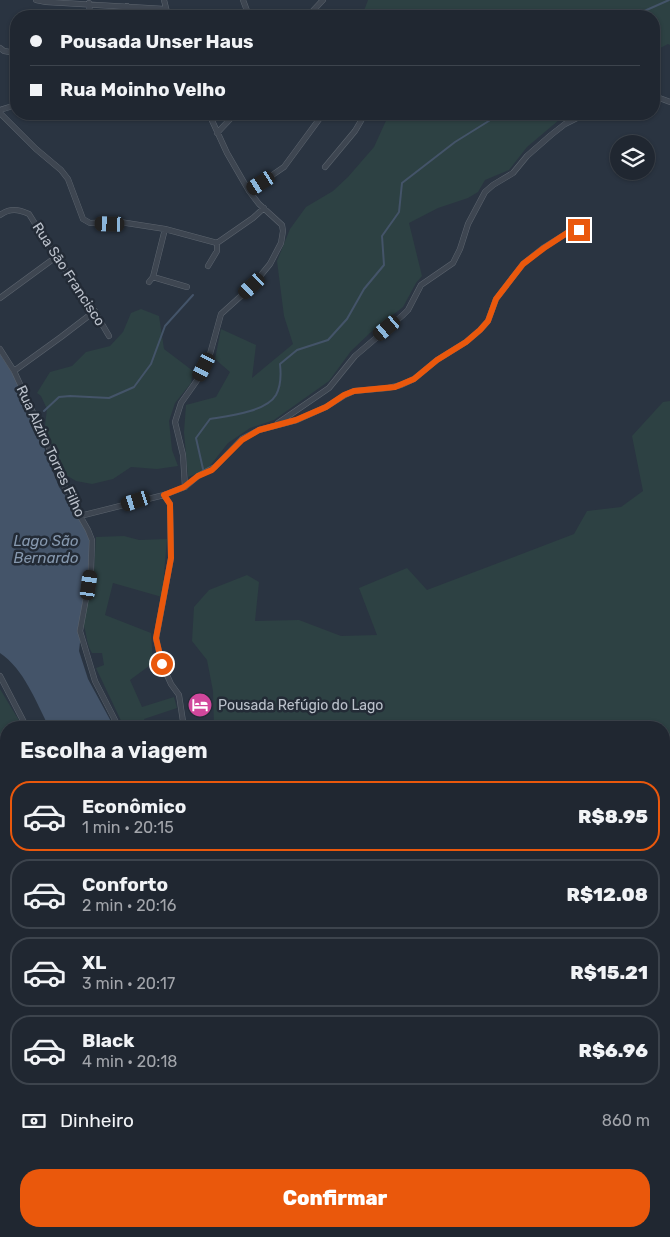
<!DOCTYPE html>
<html lang="pt">
<head>
<meta charset="utf-8">
<style>
	:root { --surface:#202731; --page:#2d333d; --text:#f1f3f6; --muted:#a2a5ab; --line:#3d444d; --accent:#ea580c }
	body { margin:0; font-family:Rubik,sans-serif; background:var(--page); color:var(--text); height:100vh; display:flex; flex-direction:column; font-size:19px; white-space:nowrap }
	* { box-sizing:border-box; margin:0 }
	p { font-size:16px; color:var(--muted) }
	.icon { flex:none; width:28px; height:28px; fill:none; stroke:currentColor; stroke-width:2; stroke-linecap:round; stroke-linejoin:round }
	.map { position:relative; flex:1; overflow:hidden }
	.panel { position:absolute; left:0px; top:721px; width:670px; height:516px; display:flex; flex-direction:column; background:var(--surface); border-radius:20px 20px 0 0; box-shadow:0 1px 4px #0004,0 0 0 1px var(--line) }
	.panel>* { flex:none }
	.guide { position:absolute; left:10px; top:10px; width:650px; height:110px; border-radius:20px; box-shadow:0 1px 4px #0004,0 0 0 1px var(--line); display:grid; align-content:center; height:110px; padding:0 20px; background:var(--surface) }
	.buttons { position:absolute; left:610px; top:135px; display:grid; gap:10px }
	.buttons a { display:grid; place-items:center; width:45px; height:45px; border-radius:50%; background:var(--surface); box-shadow:0 1px 4px #0004,0 0 0 1px var(--line); font-size:25px }
	.end { position:absolute; width:22px; height:22px; margin:-11px; border:6px solid #ea580c; background:#fff; box-shadow:0 0 0 2px #fff }
	.from { border-radius:50% }
	.car { position:absolute; width:15px; height:30px; margin:-15px -8px; border-radius:6px; box-shadow:0 0 4px 1px #0007; background:linear-gradient(#222 24%,#8ab4d8 0 40%,#222 0 76%,#8ab4d8 0 86%,#222 0) }
	.guide b { display:flex; align-items:center; gap:18px; height:48px; font-size:19px }
	.guide b+b { border-top:1px solid var(--line) }
	.guide i { width:12px; height:12px; background:var(--text) }
	ul { padding:0; list-style:none }
	li { display:flex; align-items:center; gap:15px; height:70px; margin:0 10px 8px; padding:0 10px; border:2px solid var(--line); border-radius:20px }
	li div { flex:1 }
	li b { display:block; font-size:19px }
	li em { font-style:normal; font-weight:800 }
	li.active { border-color:var(--accent) }
	li>.icon { width:45px; height:45px; stroke-width:1.5 }
	h2 { padding:0 20px; font-size:22px; line-height:60px }
	.pay { display:flex; align-items:center; gap:12px; height:55px; padding:0 20px; font-size:19px }
	.pay p { margin-inline-start:auto }
	.cta { display:flex; gap:10px; margin-top:auto; padding:10px 20px }
	.cta a { flex:1; height:58px; border-radius:20px; background:var(--accent); color:#fff; font-size:20px; font-weight:800; line-height:58px; text-align:center }
	.map>svg:first-child { display:block }
	.green { fill:#2d4143 }
	.water { fill:#445469 }
	.lines { fill:none; stroke-linecap:round; stroke-linejoin:round }
	.stream { stroke:#445469; stroke-width:2 }
	.minor-casing { stroke:#5c646e; stroke-width:6 }
	.minor { stroke:#3e4651; stroke-width:5 }
	.route { stroke:#ea580c; stroke-width:6 }
	.labels { text-anchor:middle; stroke-width:5; stroke-linejoin:round; paint-order:stroke }
	.street-label { font-size:14px; fill:#bbc1cb; stroke:#232b36 }
	.poi-label { font-size:14px; fill:#bbc1cb; stroke:#232b36; text-anchor:start }
	.water-label { font-size:15px; font-style:italic; fill:#8698ae; stroke:#232b36 }
</style>
</head>
<body>
<div class="map">
<svg width="670" height="1237" viewBox="0 0 670 1237">
	<rect width="100%" height="100%" fill="#2a3441"/>
	<path class="green" d="M368,0H670V45L668,44L654,51V16H362Z
		M389,114H571L559,120L527,147L509,170L485,180L478,192L468,198L438,208L409,223L422,276L416,283L403,307L371,332L351,351L329,381L274,420L250,428L228,443L209,467L204,471L188,477L184,432L186,405L216,397L230,372L215,359L221,329L256,345L252,378L293,344L284,316L277,261L290,229L306,207L333,191L348,177L374,147Z
		M141,309L159,316L164,349L193,371L191,383L175,403L169,421L172,450L178,466L157,469L131,467L113,479L92,484L76,481L66,475L52,445L45,425L47,409L41,396L37,393L50,372L72,366L86,352L110,346L123,332L131,313Z
		M670,401V1237H191L185,1231H664V728L214,727L213,691L207,660L192,641L194,607L209,590L247,575L259,582L255,621L299,620L341,636L377,635L359,588L407,568L427,590L574,534L587,511L621,507L643,491L632,436L663,402Z
		M124,536L139,540L167,539L162,597L113,583L105,615L151,633L153,663L130,680L142,707L174,697L177,708L144,719L147,727H124L96,668L104,665L102,653H92C86,644 87,633 83,623L94,571L96,537Z
		M0,689L23,727L6,728V810L0,788Z
		M5,906L6,965L0,967V909Z
		M6,974V1050L0,1059V1008L5,1005L0,993V977Z"/>
	<path class="water" d="M0,354L17,381L34,417L48,459L59,487L87,525L91,546L79,651L88,679L114,727H49C36,702 24,669 0,653Z"/>
	<g class="lines">
		<path class="stream" d="M633,16L669,0
			M44,411L59,397L70,396L109,398L134,387L151,364L165,326L193,295
			M203,469L196,438L210,419C228,416 266,412 276,395C281,386 281,373 280,364L297,350L328,340L347,319L364,289L384,265L382,236L399,212L402,183L455,142L500,114"/>
		<defs>
			<path id="minor" d="M36,0L46,2L165,9
				M164,0L168,16
				M243,0L249,16
				M89,3L90,16
				M127,6L131,16
				M308,16L323,0
				M0,48L4,51L16,53
				M654,96L670,102
				M0,110L16,105
				M0,113L36,149L61,170L68,179L83,219L90,223L120,222L165,229L217,243L253,218L264,208
				M217,133L235,114
				M325,167L355,131L365,114
				M249,191L284,167L323,114
				M0,215C10,208 18,209 29,214L56,257L92,307L109,336
				M208,266L217,251V243
				M153,277L187,287
				M149,282L153,277L165,229
				M0,298L56,257
				M0,349L14,371L48,445L60,477L80,516L88,530L92,540L91,571L80,631L95,681L119,728
				M14,371L61,337L95,311
				M278,423L329,388L355,356L403,315L408,310L421,285L453,263L460,249L468,224L485,192L493,185L513,173L527,156L551,135L565,124L585,114
				M185,487L183,455L175,422L181,403L198,379L210,354L221,314L252,286L270,264L281,243L283,231L282,225L259,204L249,191L227,153L209,114
				M164,495L170,504L171,558L156,639L162,664L171,684L179,695L184,728
				M80,516L164,495L185,487L198,476L215,467L242,439L259,430L297,420L326,407L345,395L354,391L388,388L401,385L414,379L437,360L466,342L480,330L488,321L496,299L523,264L543,248L567,233L574,230L584,229
				M0,676L27,728
				M0,800L6,816
				M0,840L6,839
				M0,849L6,876
				M0,974L6,971
				M0,1112L6,1108"/>
		</defs>
		<use href="#minor" class="minor-casing"/>
		<use href="#minor" class="minor"/>
	</g>
	<g class="lines">
		<path class="route" d="M162,664L156,638L171,558L170,504L164,495L184,487L198,476L212,470L242,440L259,430L296,420L326,407L344,395L354,391L395,387L414,379L437,360L466,342L480,330L488,321L496,299L523,264L544,248L567,233L579,230"/>
	</g>
	<defs>
		<symbol id="hotel-disc" viewBox="-11 -11 22 22"><circle r="9.5" fill="#d1479c" stroke="#232b36"/><path d="M-6-4.5h1.5V1H6V5H4.5V3h-9V5H-6ZM-4 0a1.8 1.8 0 1 1 3.6 0ZM.5 0V-2.5h3Q6-2.5 6 0Z" fill="#fff"/></symbol>
	</defs>
	<g fill-rule="evenodd">
		<use href="#hotel-disc" x="186" y="691" width="28" height="28"/>
	</g>
	<g class="labels">
		<g class="street-label">
			<text transform="translate(69 274) rotate(57)" y="5">Rua São Francisco</text>
			<text transform="translate(51 451) rotate(65)" y="5">Rua Alziro Torres Filho</text>
		</g>
		<g class="poi-label">
			<text x="218" y="710">Pousada Refúgio do Lago</text>
		</g>
		<g class="water-label">
			<text x="46" y="546">Lago São<tspan x="46" dy="17">Bernardo</tspan></text>
		</g>
	</g>
</svg>
<div class="buttons">
<a><svg class="icon" aria-label="layers" viewBox="0 0 24 24"><path d="M12 4l9 5-9 5-9-5zM3 14l9 5 9-5"/></svg></a>
</div>
<i class="end from" style="left:162px;top:664px"></i>
<i class="end" style="left:579px;top:230px"></i>
<i class="car" style="left:261px;top:183px;rotate:237deg"></i>
<i class="car" style="left:110px;top:224px;rotate:272deg"></i>
<i class="car" style="left:252px;top:286px;rotate:227deg"></i>
<i class="car" style="left:387px;top:328px;rotate:230deg"></i>
<i class="car" style="left:204px;top:367px;rotate:207deg"></i>
<i class="car" style="left:136px;top:501px;rotate:252deg"></i>
<i class="car" style="left:89px;top:585px;rotate:8deg"></i>
<div class="guide">
<b><i class="from"></i>Pousada Unser Haus</b>
<b><i></i>Rua Moinho Velho</b>
</div>
<section class="panel">
<h2>Escolha a viagem</h2>
<ul>
<li class="active"><svg class="icon" aria-label="car" viewBox="0 0 24 24"><path d="M5 17H2v-5l4-1 3-4h7l3 4 3 1v5h-3M9 17h6M6 11h13"/><circle cx="7" cy="17" r="2"/><circle cx="17" cy="17" r="2"/></svg><div><b>Econômico</b><p>1 min · 20:15</p></div><em>R$8.95</em></li>
<li><svg class="icon" aria-label="car" viewBox="0 0 24 24"><path d="M5 17H2v-5l4-1 3-4h7l3 4 3 1v5h-3M9 17h6M6 11h13"/><circle cx="7" cy="17" r="2"/><circle cx="17" cy="17" r="2"/></svg><div><b>Conforto</b><p>2 min · 20:16</p></div><em>R$12.08</em></li>
<li><svg class="icon" aria-label="car" viewBox="0 0 24 24"><path d="M5 17H2v-5l4-1 3-4h7l3 4 3 1v5h-3M9 17h6M6 11h13"/><circle cx="7" cy="17" r="2"/><circle cx="17" cy="17" r="2"/></svg><div><b>XL</b><p>3 min · 20:17</p></div><em>R$15.21</em></li>
<li><svg class="icon" aria-label="car" viewBox="0 0 24 24"><path d="M5 17H2v-5l4-1 3-4h7l3 4 3 1v5h-3M9 17h6M6 11h13"/><circle cx="7" cy="17" r="2"/><circle cx="17" cy="17" r="2"/></svg><div><b>Black</b><p>4 min · 20:18</p></div><em>R$6.96</em></li>
</ul>
<div class="pay"><svg class="icon" aria-label="cash" viewBox="0 0 24 24"><path d="M3 7h18v10H3z"/><circle cx="12" cy="12" r="2"/></svg>Dinheiro<p>860 m</p></div>
<div class="cta"><a>Confirmar</a></div>
</section>
</div>
</body>
</html>
